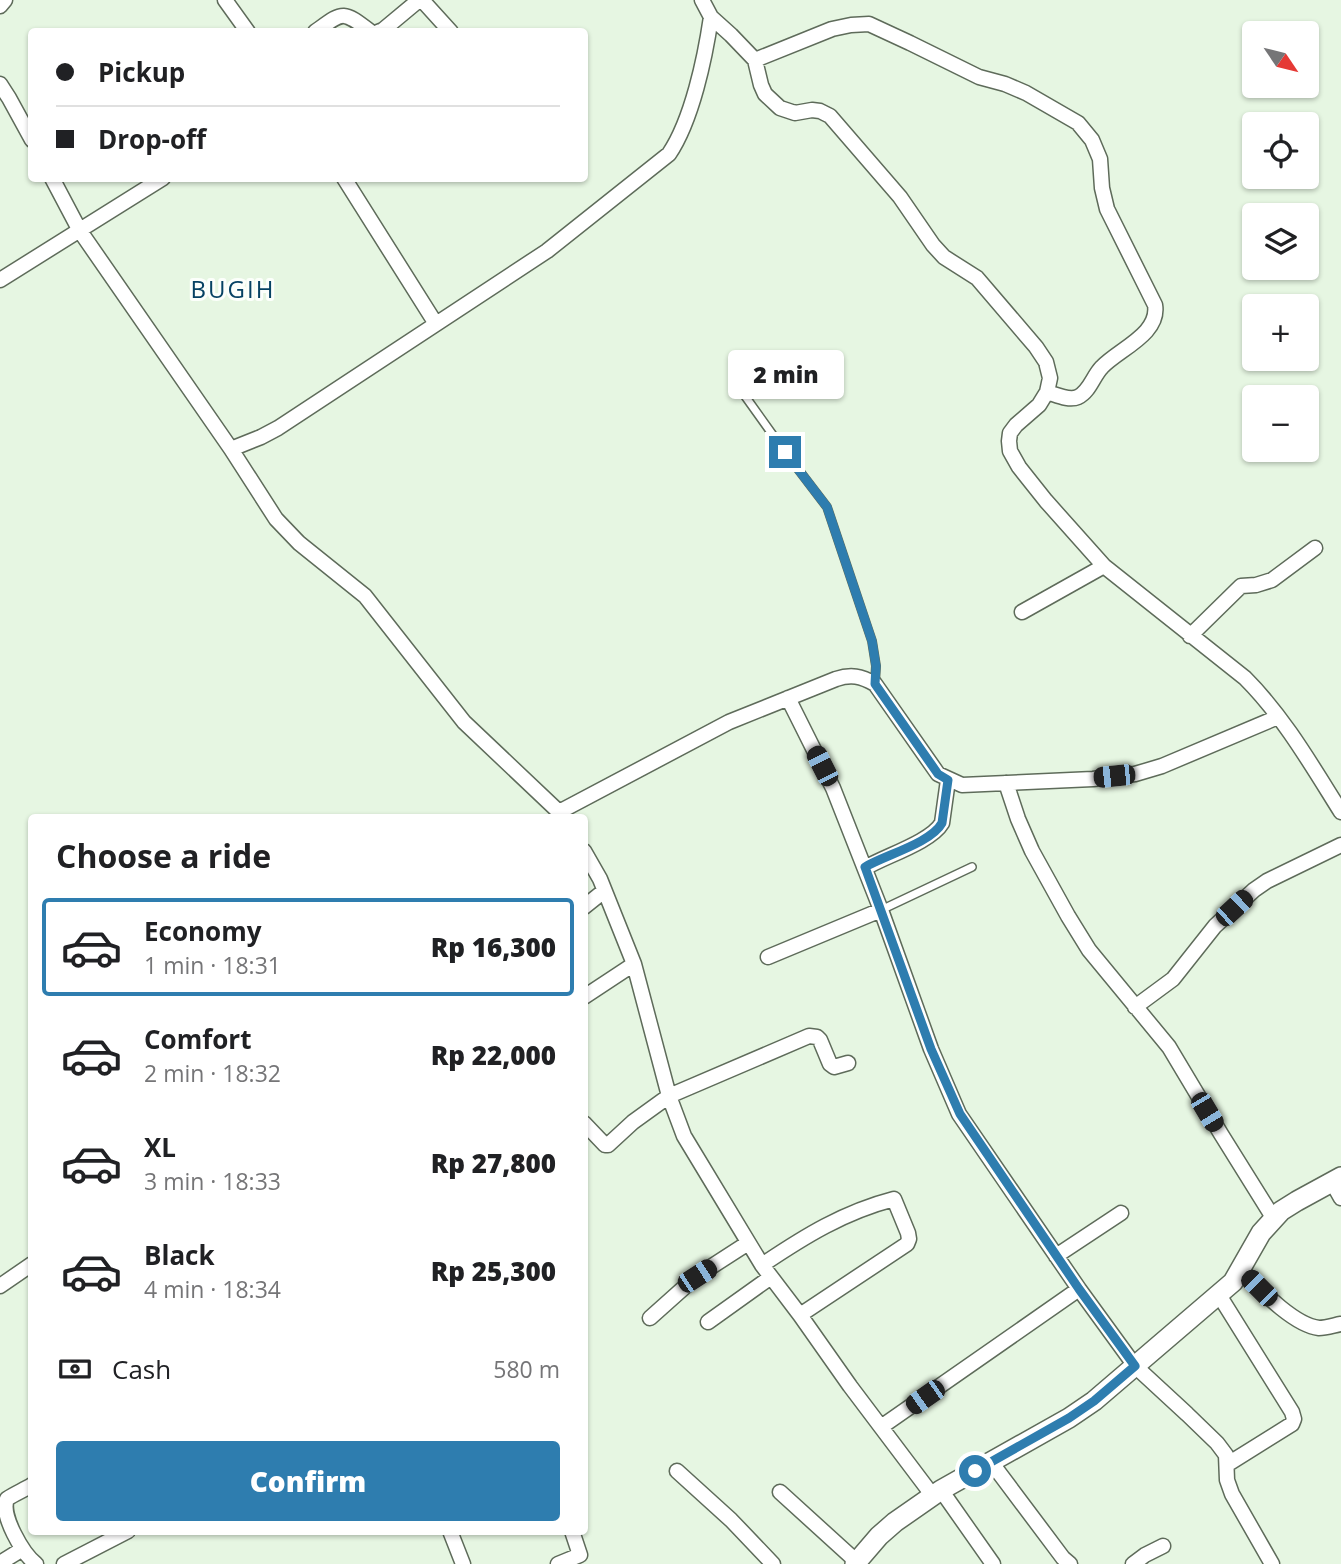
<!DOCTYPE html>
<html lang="en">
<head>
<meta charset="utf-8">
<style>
	:root { --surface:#fff; --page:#f2f2f2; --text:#202124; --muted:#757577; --line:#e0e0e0; --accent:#2e7daf }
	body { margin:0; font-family:"Open Sans",sans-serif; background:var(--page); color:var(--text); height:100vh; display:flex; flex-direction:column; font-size:26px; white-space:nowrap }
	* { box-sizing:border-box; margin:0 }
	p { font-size:23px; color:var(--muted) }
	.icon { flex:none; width:38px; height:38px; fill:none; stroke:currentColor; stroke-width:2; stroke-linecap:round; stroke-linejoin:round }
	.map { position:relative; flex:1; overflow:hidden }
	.side { position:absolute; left:28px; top:814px; width:560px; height:721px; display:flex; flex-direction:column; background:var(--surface); border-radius:7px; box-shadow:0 2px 5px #0004 }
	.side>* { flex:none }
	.top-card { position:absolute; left:28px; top:28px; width:560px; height:154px; border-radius:7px; box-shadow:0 2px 5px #0004; display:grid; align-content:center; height:154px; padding:0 28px; background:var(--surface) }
	.needle { width:46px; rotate:125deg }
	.controls { position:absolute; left:1242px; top:21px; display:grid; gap:14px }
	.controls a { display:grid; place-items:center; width:77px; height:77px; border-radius:7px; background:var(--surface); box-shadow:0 2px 5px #0004; font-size:35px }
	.end { position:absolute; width:32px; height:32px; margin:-16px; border:9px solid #2e7daf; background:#fff; box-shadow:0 0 0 4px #fff }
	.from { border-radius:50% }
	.bubble { position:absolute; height:49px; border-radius:7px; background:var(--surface); box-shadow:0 2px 5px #0004; font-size:23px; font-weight:800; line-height:49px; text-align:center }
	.car { position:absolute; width:21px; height:42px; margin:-21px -10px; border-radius:9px; box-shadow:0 0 5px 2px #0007; background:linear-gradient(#222 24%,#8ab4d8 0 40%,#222 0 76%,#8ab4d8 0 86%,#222 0) }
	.top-card b { display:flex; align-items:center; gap:24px; height:66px; font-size:26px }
	.top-card b+b { border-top:2px solid var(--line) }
	.top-card i { width:18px; height:18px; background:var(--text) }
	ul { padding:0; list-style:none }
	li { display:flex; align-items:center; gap:21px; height:98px; margin:0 14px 10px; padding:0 14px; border:4px solid transparent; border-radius:7px }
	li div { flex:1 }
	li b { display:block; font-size:26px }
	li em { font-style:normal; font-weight:800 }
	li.current { border-color:var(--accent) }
	li>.icon { width:63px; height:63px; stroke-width:1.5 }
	h2 { padding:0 28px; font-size:32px; line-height:84px }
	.pay { display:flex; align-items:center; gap:18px; height:77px; padding:0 28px; font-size:26px }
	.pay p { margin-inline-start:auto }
	.action { display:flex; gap:14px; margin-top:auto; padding:14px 28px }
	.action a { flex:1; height:80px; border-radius:7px; background:var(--accent); color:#fff; font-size:28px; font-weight:800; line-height:80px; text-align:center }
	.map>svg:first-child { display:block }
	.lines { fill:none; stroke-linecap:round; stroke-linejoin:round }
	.lane-casing { stroke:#5e6b5a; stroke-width:10 }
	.street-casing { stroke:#5e6b5a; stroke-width:17 }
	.secondary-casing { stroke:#5e6b5a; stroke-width:22 }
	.lane { stroke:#fff; stroke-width:7 }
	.street { stroke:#fff; stroke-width:14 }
	.secondary { stroke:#fff; stroke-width:19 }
	.route { stroke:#2e7daf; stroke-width:9 }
	.labels { text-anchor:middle; stroke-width:6; stroke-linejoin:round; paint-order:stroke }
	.quarter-label { font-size:24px; letter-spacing:2px; fill:#064263; stroke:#fcfffb }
</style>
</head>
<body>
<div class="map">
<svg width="1341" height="1564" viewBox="0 0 1341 1564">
	<rect width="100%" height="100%" fill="#e6f6e2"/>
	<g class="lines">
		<defs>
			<path id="lane" d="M745,396L785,452L827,507L872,641L876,666L875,683
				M881,910L972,867"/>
			<path id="street" d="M225,0L248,32
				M422,0L451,32
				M702,0L711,17L731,35L755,60L761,85L765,94L780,108L795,113L812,110L820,111L830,116L900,197L933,245L944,257L977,278L1036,347L1046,362L1050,378L1047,392L1039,405L1016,425L1010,433L1009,441L1010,451L1019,467L1046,501L1104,566L1245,678C1284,717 1312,766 1341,812
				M0,6L5,0
				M315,32C344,11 342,10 371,32
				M378,32L383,30L419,0
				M755,60L832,29L851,25L869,24L910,43L979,77L1005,84L1026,93L1078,123L1092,140L1100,159L1102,188L1107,209L1155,305C1160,334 1119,349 1102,367C1093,376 1090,391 1078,397C1069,401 1057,395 1047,392
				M0,84L9,98L32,140
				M52,178L80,231L231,449L276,519L299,543L365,596L464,722L559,812L562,817
				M344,178L436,324
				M0,280L163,178
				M231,449L261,437L278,428L547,251L669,154C692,120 705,58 711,17
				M1022,612L1104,566
				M1190,636L1241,586L1256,585L1272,580L1315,548
				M788,698L833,788L881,910L931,1049L959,1114L1079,1289L1135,1366L1187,1414L1217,1443L1226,1455L1227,1480L1232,1494L1272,1564
				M1006,783L1018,819L1032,851L1068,916L1089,950L1169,1047L1221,1134L1274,1219
				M559,812L729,722L836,679C851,674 861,676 875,684L938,774L962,785L1093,779L1135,774L1162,766L1278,717
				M584,851L600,879L634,964L669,1096L684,1136L762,1265L800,1315L850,1386L933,1496
				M865,868C885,856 931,842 942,823L948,780
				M584,907L604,891
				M768,957L881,910
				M584,997L634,964
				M1135,1007L1173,979L1215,926L1254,890L1267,881L1341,845
				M584,1123L605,1145H608L633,1122L669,1096L809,1036L817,1037L820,1040L830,1064L834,1067L848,1063
				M1332,1182L1341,1198
				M1056,1256L1121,1213
				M762,1265C805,1236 844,1212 894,1199L908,1233L909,1239L907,1244L800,1315
				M1241,1270C1259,1288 1293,1325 1319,1328C1326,1328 1335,1325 1341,1324
				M0,1286L32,1264
				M1219,1295L1292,1412L1294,1419L1292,1424L1228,1464
				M650,1318L697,1276L748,1243
				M708,1322L771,1277
				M881,1427L1079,1289
				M991,1462L1063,1558L1070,1564
				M677,1471L731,1520L773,1564
				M32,1485C24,1490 14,1494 7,1499C0,1515 23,1554 36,1564
				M941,1490L993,1564
				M780,1492L857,1562
				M450,1531L463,1564
				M0,1563L21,1550
				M64,1564L128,1531
				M558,1564L580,1555L572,1531
				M1133,1564L1145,1555L1163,1546"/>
			<path id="secondary" d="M855,1564L879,1536L895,1522L941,1490L1069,1418L1094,1401L1233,1282L1261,1233L1281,1211L1297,1201L1341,1177"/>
		</defs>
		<use href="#lane" class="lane-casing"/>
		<use href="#street" class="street-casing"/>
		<use href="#secondary" class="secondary-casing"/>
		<use href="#lane" class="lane"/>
		<use href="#street" class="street"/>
		<use href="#secondary" class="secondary"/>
	</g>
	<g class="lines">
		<path class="route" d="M785,452L827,507L872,641L876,666L875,684L938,774L948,780L942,823C931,843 885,855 865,867L931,1049L960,1114L1079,1289L1135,1366L1094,1401L1069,1418L975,1471"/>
	</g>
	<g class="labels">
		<g class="quarter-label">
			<text x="233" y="298">BUGIH</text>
		</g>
	</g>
</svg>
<div class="controls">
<a><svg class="needle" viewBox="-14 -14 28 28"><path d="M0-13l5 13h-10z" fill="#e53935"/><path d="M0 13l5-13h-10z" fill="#757577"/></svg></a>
<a><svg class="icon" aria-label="locate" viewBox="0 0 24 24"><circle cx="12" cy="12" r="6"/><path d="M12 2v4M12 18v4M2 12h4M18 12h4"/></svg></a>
<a><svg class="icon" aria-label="layers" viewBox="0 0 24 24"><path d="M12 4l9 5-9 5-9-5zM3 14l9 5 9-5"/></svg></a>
<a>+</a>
<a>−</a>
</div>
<i class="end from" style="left:975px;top:1471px"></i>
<i class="end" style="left:785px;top:452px"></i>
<div class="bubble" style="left:728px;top:350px;width:116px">2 min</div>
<i class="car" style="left:822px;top:766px;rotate:333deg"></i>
<i class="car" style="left:1114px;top:776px;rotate:264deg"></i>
<i class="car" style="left:1234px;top:908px;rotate:47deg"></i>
<i class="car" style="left:1207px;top:1112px;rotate:149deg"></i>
<i class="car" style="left:697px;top:1276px;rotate:57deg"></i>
<i class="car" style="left:1259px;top:1288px;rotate:315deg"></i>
<i class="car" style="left:925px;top:1397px;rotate:235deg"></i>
<div class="top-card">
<b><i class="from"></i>Pickup</b>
<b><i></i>Drop-off</b>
</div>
<section class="side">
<h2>Choose a ride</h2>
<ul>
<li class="current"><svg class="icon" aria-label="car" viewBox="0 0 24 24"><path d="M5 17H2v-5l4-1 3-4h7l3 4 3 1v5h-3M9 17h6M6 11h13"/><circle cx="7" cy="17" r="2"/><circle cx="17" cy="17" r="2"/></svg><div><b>Economy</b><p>1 min · 18:31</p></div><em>Rp 16,300</em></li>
<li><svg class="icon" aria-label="car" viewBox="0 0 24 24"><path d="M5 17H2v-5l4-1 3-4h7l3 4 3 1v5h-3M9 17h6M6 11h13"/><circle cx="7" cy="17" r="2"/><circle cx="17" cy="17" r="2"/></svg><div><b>Comfort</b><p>2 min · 18:32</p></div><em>Rp 22,000</em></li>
<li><svg class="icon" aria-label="car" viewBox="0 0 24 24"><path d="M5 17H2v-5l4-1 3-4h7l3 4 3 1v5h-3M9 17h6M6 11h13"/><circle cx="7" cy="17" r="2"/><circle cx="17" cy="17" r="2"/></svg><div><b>XL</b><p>3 min · 18:33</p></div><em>Rp 27,800</em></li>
<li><svg class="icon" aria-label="car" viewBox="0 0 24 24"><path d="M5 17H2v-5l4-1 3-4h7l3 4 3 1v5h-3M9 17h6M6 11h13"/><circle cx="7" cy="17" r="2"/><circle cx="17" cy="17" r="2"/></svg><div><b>Black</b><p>4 min · 18:34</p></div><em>Rp 25,300</em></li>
</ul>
<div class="pay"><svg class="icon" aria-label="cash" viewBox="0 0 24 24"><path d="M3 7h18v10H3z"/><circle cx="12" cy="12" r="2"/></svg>Cash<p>580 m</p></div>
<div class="action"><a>Confirm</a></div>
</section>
</div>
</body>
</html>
